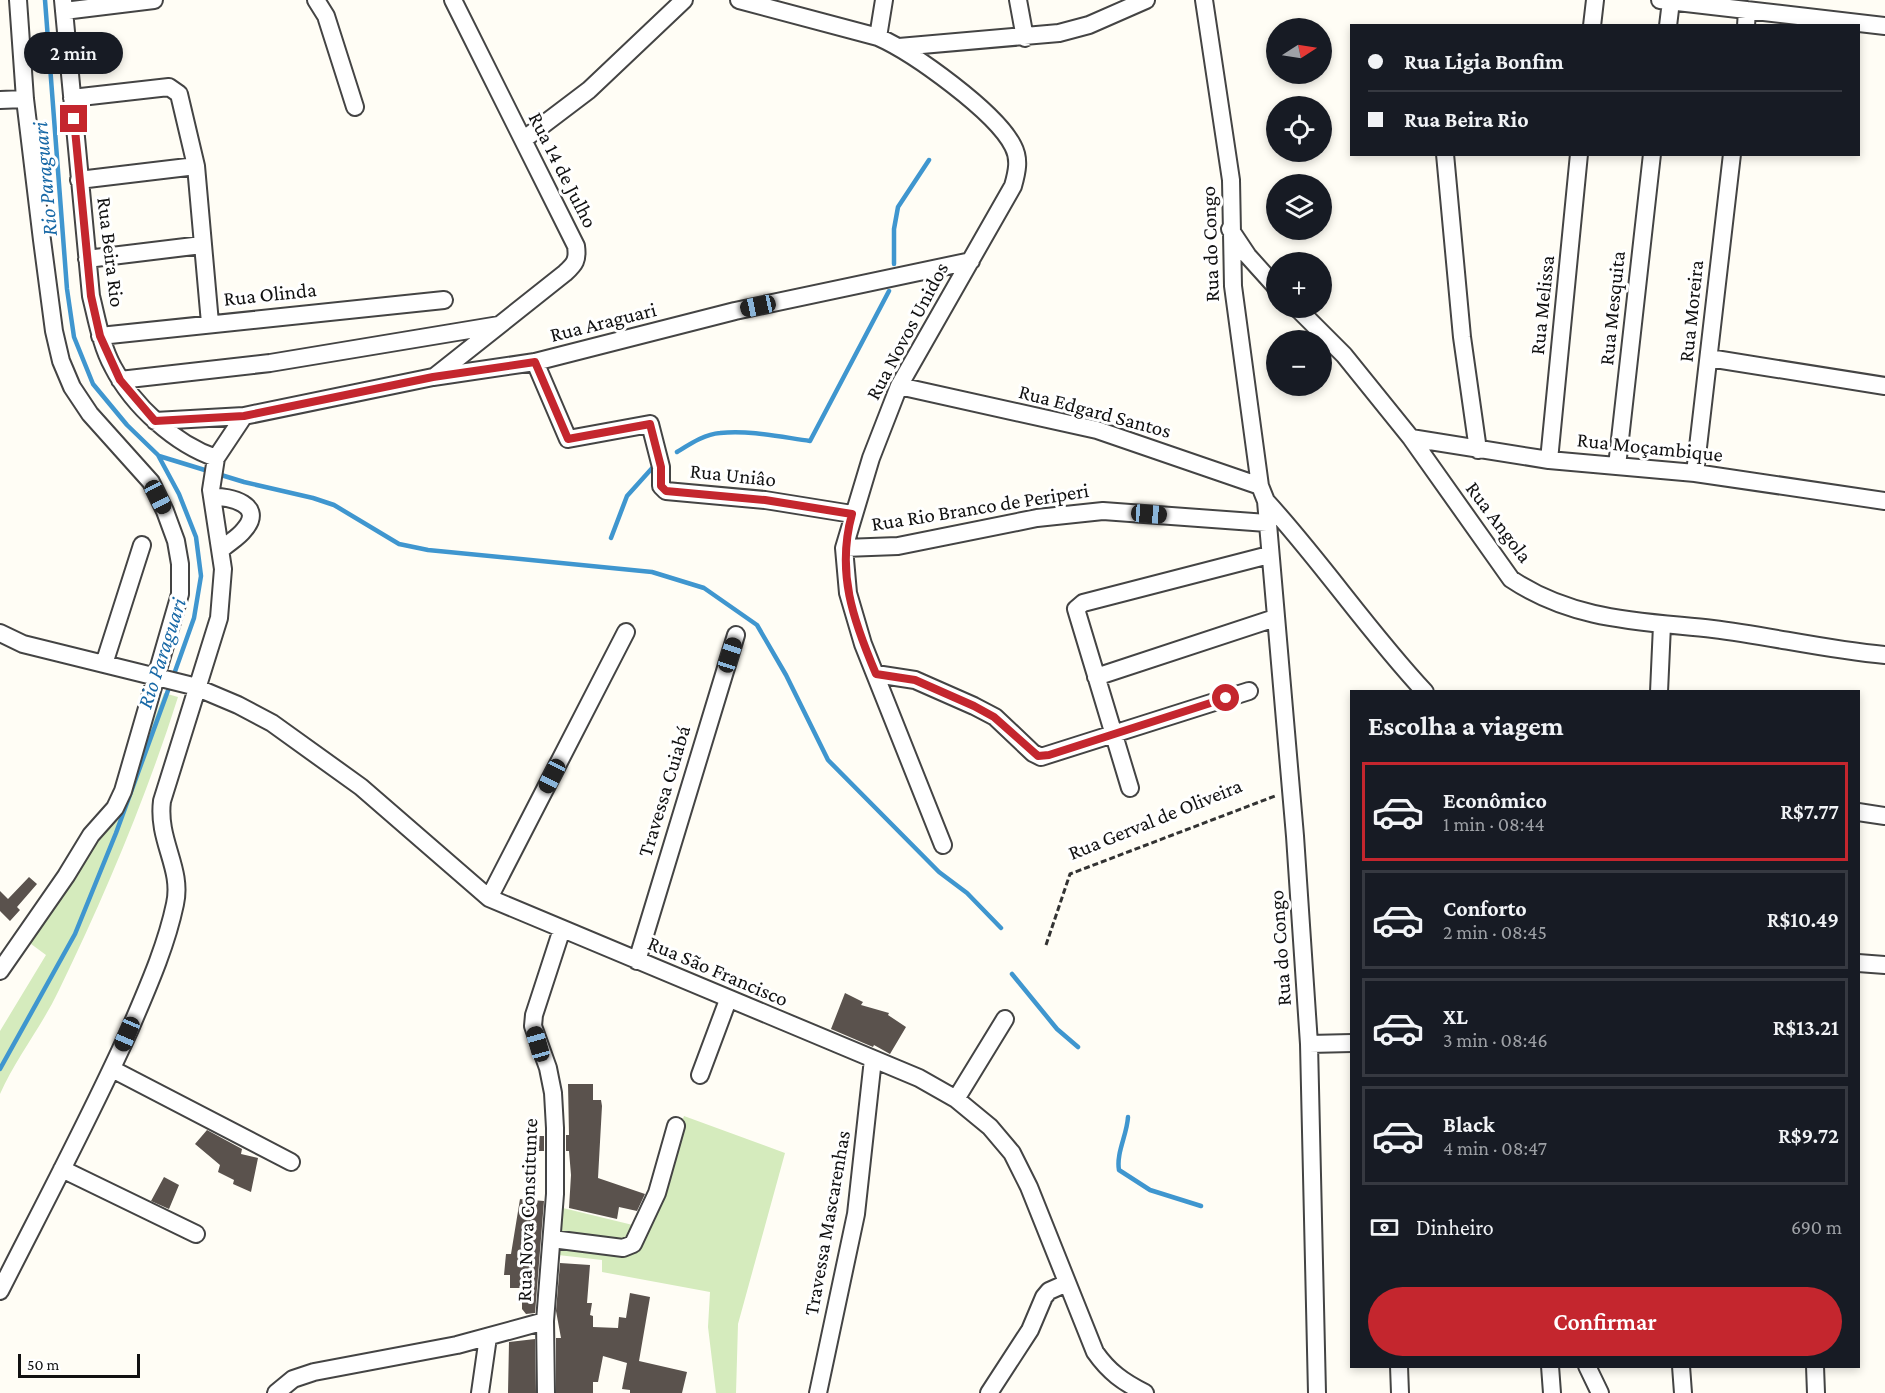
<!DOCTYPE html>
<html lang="pt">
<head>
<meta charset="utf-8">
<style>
	:root { --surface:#171b24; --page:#242831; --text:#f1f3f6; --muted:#9ea1a6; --line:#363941; --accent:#c4262e }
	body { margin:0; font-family:"Crimson Pro",serif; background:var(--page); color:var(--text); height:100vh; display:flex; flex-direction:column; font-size:22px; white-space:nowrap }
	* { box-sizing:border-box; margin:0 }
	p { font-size:20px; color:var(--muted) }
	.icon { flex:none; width:33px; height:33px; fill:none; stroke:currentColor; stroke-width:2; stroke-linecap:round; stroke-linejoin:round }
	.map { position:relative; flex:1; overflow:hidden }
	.sheet { position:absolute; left:1350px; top:690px; width:510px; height:678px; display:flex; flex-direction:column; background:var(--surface); border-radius:0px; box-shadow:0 3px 9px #0003 }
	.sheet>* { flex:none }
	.hud { position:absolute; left:1350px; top:24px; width:510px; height:132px; border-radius:0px; box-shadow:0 3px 9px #0003; display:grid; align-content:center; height:132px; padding:0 18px; background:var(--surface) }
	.needle { width:39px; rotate:78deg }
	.fabs { position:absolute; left:1266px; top:18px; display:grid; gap:12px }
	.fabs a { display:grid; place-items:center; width:66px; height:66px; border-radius:50%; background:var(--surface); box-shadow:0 3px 9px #0003; font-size:30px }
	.scale { position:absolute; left:18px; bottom:15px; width:122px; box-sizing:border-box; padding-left:6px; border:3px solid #111; border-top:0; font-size:16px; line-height:21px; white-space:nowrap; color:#111; -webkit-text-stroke:4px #fff; paint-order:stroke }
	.end { position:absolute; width:27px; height:27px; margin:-14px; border:8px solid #c4262e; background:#fff; box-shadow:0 0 0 3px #fff }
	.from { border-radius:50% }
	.bubble { position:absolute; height:42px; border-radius:21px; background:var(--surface); box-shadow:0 3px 9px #0003; font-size:20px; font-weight:600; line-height:42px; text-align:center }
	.car { position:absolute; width:18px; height:36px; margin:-18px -9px; border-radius:8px; box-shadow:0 0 4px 2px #0007; background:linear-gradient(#222 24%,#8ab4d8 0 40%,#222 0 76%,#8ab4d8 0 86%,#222 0) }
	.hud b { display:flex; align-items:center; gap:21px; height:57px; font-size:22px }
	.hud b+b { border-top:2px solid var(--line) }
	.hud i { width:15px; height:15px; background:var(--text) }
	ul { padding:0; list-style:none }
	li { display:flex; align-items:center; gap:18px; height:99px; margin:0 12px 9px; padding:0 6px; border:3px solid var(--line); border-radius:0px }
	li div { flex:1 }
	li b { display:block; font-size:22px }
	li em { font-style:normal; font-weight:600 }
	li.active { border-color:var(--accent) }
	li>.icon { width:54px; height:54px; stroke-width:1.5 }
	h2 { padding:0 18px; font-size:27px; line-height:72px }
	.pay { display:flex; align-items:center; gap:15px; height:66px; padding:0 18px; font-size:22px }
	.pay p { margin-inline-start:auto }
	.cta { display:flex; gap:12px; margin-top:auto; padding:12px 18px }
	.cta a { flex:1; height:69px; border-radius:36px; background:var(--accent); color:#fff; font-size:24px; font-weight:600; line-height:69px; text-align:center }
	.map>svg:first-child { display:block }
	.green { fill:#d5ebbd }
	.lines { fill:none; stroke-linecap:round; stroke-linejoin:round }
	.stream { stroke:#3f96cf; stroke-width:4.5 }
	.building { fill:#5a524d }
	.minor-casing { stroke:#444; stroke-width:20 }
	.path { stroke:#333; stroke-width:3; stroke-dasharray:6 3; stroke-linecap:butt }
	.minor { stroke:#fff; stroke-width:16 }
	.route { stroke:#c4262e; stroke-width:8 }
	.labels { text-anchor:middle; stroke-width:6; stroke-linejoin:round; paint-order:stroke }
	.street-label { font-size:21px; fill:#111; stroke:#fff }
	.water-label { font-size:22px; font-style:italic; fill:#1768a6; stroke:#fff }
</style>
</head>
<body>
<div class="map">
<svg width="1885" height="1393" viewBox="0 0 1885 1393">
	<rect width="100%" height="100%" fill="#fffdf5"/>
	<path class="green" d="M164,693L178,697C146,798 105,895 59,990C42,1026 16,1058 0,1094V1031L46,955L27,941L94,838L116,822Z
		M684,1116L785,1153L738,1324L736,1393H716L708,1327L710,1292L602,1272V1260L558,1255L563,1208L641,1227Z"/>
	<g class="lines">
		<path class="stream" d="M45,0L67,289L74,337L93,384L127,425L158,455L179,494L196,537L201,576L194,618L173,677
			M894,264V229L898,207L929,160
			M677,452C690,444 705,434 720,433C750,430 781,437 810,441L889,291
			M159,456L244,482L313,498L334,505L399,544L428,550L652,572L704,588L757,625L786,675L828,760L939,872L967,893L1001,928
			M611,538L627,496L654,466
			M1012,974L1057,1029L1078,1047
			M0,1069L75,934L116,833L170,685
			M1128,1117C1127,1135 1116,1153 1119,1170L1150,1190L1201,1206"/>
	</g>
	<path class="building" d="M29,877L37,884L17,907L20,910L10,921L0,911V891L8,899Z
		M845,993L863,1002L861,1005L889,1013L888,1015L906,1027L890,1054L874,1045L873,1047L831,1029Z
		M568,1084H593V1100H601L602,1106L598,1178L645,1194L637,1211L619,1207L617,1219L569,1208L571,1175L569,1151H566V1135H569Z
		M207,1130L242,1149L241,1154L258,1158L251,1192L233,1184L234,1180L218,1172L220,1165L195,1144Z
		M533,1136H544V1151H531Z
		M164,1177L179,1185L169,1209L151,1201Z
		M520,1199L544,1201L535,1313L526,1314L522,1309V1288H510V1275H504L506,1254H511Z
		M560,1263L590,1265L587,1303H592L590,1315L593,1316V1327L618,1328L619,1317L626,1318L630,1293L650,1297L639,1361L687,1372L682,1393H630V1390L622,1389L627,1363L603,1356L598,1382H593V1393H556V1338H561L556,1311Z
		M535,1339L536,1393H508L509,1342Z"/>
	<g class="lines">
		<defs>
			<path id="minor" d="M63,0L91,296C97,320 101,345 113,367C133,406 175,444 216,458
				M316,0L326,16L355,107
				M739,0L878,37C914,53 996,112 1013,146C1020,159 1017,172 1013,186L899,386L871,458L844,548L848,593L863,644L943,845
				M1018,0L1025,38
				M1204,0L1231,180L1233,286L1260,486
				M1660,0L1885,26
				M64,11L154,0
				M1592,26L1595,0
				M1668,26L1671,1
				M1746,26L1747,10
				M878,37L884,0
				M899,47L1059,33L1089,25L1146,0
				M72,98L169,87L179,94L196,166L210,323
				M0,100L25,99
				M523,140L589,90L684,0
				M1445,154L1462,337L1478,450
				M79,180L196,166
				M1230,229L1248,256L1276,287
				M87,259L202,245
				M1297,308L1344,355L1411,438L1511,579C1574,621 1640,621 1713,629C1770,636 1827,650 1885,655
				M100,336L444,300
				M1709,358L1885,386
				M535,362L568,439L650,424L661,467V486L666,491L765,500L852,514
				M434,377L565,273C575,264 578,260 576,246L453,0
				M120,380L270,363L499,325
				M899,386L1097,430L1260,486L1266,501L1295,836L1309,1044L1317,1393
				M155,421L244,416L433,377L535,362L735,311L971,261
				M1411,438L1549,460L1695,473L1885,501
				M1549,460L1579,154
				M1617,466L1652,154
				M1695,473L1732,154
				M212,497C230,496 266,505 244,530C238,538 228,543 221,550
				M1266,501C1322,562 1368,631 1425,692
				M844,548L898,546L1037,518L1103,511L1267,523
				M0,633L23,644L193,686L238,705L272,723L361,787L489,898L919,1078L956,1099L990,1127L1012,1153L1029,1187L1095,1352C1109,1372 1123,1382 1145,1393
				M104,664L142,545
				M876,674L915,680L974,706L995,717L1033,753L1041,757L1249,691
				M1096,677L1275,618
				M1659,692L1662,625
				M1130,788L1076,609L1083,603L1269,555
				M1858,812L1885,816
				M489,898L626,632
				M637,961L736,635
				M1858,963L1885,965
				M0,971L66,876L91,835L115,808L123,791L180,594V564L176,541L165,511L151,482L90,414L72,387L61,361L54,331L42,240L25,99L18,0
				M1309,1044L1352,1043
				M112,1069L291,1162
				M700,1075L728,1000
				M956,1099L1005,1019
				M62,1169L196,1234
				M552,1239L623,1248L633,1244L657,1193L676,1126
				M0,1291C44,1204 90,1118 130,1029C147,989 166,947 175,904C183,868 157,841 162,801L219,618L223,569L211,490L216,458L244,416
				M1399,1366L1400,1393
				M1550,1366L1552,1393
				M1587,1366L1600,1393
				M1681,1366L1683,1393
				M1815,1366L1816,1393
				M276,1393L293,1379L314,1372L457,1345L545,1321
				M480,1393L488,1337
				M546,1393L545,1321L555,1194V1128L553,1093L548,1068L533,1026L534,1015L562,929
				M818,1393L856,1214L873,1059
				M989,1393L1030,1330L1044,1297L1049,1291L1067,1283"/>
		</defs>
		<use href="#minor" class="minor-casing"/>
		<path class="path" d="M1046,945L1070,874L1275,796"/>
		<use href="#minor" class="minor"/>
	</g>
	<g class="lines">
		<path class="route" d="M74,119L91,296L100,336L120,380L155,421L244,416L433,377L535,362L568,439L650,424L661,467V486L666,491L765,500L852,514C836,572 853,620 876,674L915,680L974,706L994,717L1038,756L1049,755L1226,698"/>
	</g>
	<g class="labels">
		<g class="street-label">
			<text transform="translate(563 170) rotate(63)" y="7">Rua 14 de Julho</text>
			<text transform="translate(1210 244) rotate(-92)" y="7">Rua do Congo</text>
			<text transform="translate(111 252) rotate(83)" y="7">Rua Beira Rio</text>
			<text transform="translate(270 294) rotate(-6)" y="7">Rua Olinda</text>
			<text transform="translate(1542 305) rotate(-84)" y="7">Rua Melissa</text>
			<text transform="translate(1612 308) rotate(-84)" y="7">Rua Mesquita</text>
			<text transform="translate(1691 311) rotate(-84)" y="7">Rua Moreira</text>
			<text transform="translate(603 322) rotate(-14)" y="7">Rua Araguari</text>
			<text transform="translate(907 331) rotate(-62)" y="7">Rua Novos Unidos</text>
			<text transform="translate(1095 411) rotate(15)" y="7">Rua Edgard Santos</text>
			<text transform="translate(1650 447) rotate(6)" y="7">Rua Moçambique</text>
			<text transform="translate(733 475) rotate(6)" y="7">Rua Uniâo</text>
			<text transform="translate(980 507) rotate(-9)" y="7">Rua Rio Branco de Periperi</text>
			<text transform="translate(1499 522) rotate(53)" y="7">Rua Angola</text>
			<text transform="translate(664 791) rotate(-73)" y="7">Travessa Cuiabá</text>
			<text transform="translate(1155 819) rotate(-22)" y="7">Rua Gerval de Oliveira</text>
			<text transform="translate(1280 948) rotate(-94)" y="7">Rua do Congo</text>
			<text transform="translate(718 971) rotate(23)" y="7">Rua São Francisco</text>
			<text transform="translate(527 1210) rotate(-88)" y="7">Rua Nova Constitunte</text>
			<text transform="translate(827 1223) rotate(-80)" y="7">Travessa Mascarenhas</text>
		</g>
		<g class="water-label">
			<text transform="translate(44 179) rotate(-95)" y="8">Rio Paraguari</text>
			<text transform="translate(161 653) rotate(-72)" y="8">Rio Paraguari</text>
		</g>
	</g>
</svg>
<div class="fabs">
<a><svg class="needle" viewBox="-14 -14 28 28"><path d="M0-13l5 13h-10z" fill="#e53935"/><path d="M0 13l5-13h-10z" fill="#9ea1a6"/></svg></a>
<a><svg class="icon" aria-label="locate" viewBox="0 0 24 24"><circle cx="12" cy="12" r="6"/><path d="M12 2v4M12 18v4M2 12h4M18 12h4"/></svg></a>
<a><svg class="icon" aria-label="layers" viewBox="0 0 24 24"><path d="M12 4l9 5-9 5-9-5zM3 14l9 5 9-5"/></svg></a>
<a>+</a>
<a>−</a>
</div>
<div class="scale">50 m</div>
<i class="end from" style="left:1226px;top:698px"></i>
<i class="end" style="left:74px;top:119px"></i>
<div class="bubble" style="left:24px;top:32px;width:99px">2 min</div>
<i class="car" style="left:758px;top:306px;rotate:258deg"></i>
<i class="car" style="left:158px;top:497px;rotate:152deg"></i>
<i class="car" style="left:1149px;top:514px;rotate:94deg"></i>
<i class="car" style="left:730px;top:655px;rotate:18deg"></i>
<i class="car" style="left:552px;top:776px;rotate:207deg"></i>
<i class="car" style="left:127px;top:1034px;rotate:203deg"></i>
<i class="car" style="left:538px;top:1044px;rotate:344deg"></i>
<div class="hud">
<b><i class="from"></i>Rua Ligia Bonfim</b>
<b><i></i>Rua Beira Rio</b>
</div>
<section class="sheet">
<h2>Escolha a viagem</h2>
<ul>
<li class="active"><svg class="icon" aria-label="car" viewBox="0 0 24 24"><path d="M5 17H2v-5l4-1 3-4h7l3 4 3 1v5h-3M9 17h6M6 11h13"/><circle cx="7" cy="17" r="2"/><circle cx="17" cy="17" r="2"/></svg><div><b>Econômico</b><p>1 min · 08:44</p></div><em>R$7.77</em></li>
<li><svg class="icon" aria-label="car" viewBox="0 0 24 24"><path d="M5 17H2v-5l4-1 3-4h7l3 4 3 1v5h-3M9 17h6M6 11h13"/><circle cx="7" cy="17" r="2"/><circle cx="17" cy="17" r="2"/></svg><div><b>Conforto</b><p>2 min · 08:45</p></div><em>R$10.49</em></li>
<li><svg class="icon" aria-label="car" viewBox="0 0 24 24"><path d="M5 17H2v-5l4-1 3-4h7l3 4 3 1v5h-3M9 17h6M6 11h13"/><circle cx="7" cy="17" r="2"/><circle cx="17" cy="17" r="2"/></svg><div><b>XL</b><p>3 min · 08:46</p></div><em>R$13.21</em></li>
<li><svg class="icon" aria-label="car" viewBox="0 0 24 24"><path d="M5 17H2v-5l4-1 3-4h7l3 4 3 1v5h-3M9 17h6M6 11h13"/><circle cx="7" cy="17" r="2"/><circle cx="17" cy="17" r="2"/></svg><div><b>Black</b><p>4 min · 08:47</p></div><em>R$9.72</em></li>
</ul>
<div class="pay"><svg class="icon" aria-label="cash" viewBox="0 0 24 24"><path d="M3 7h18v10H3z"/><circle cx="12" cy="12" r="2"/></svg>Dinheiro<p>690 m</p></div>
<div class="cta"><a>Confirmar</a></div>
</section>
</div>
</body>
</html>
